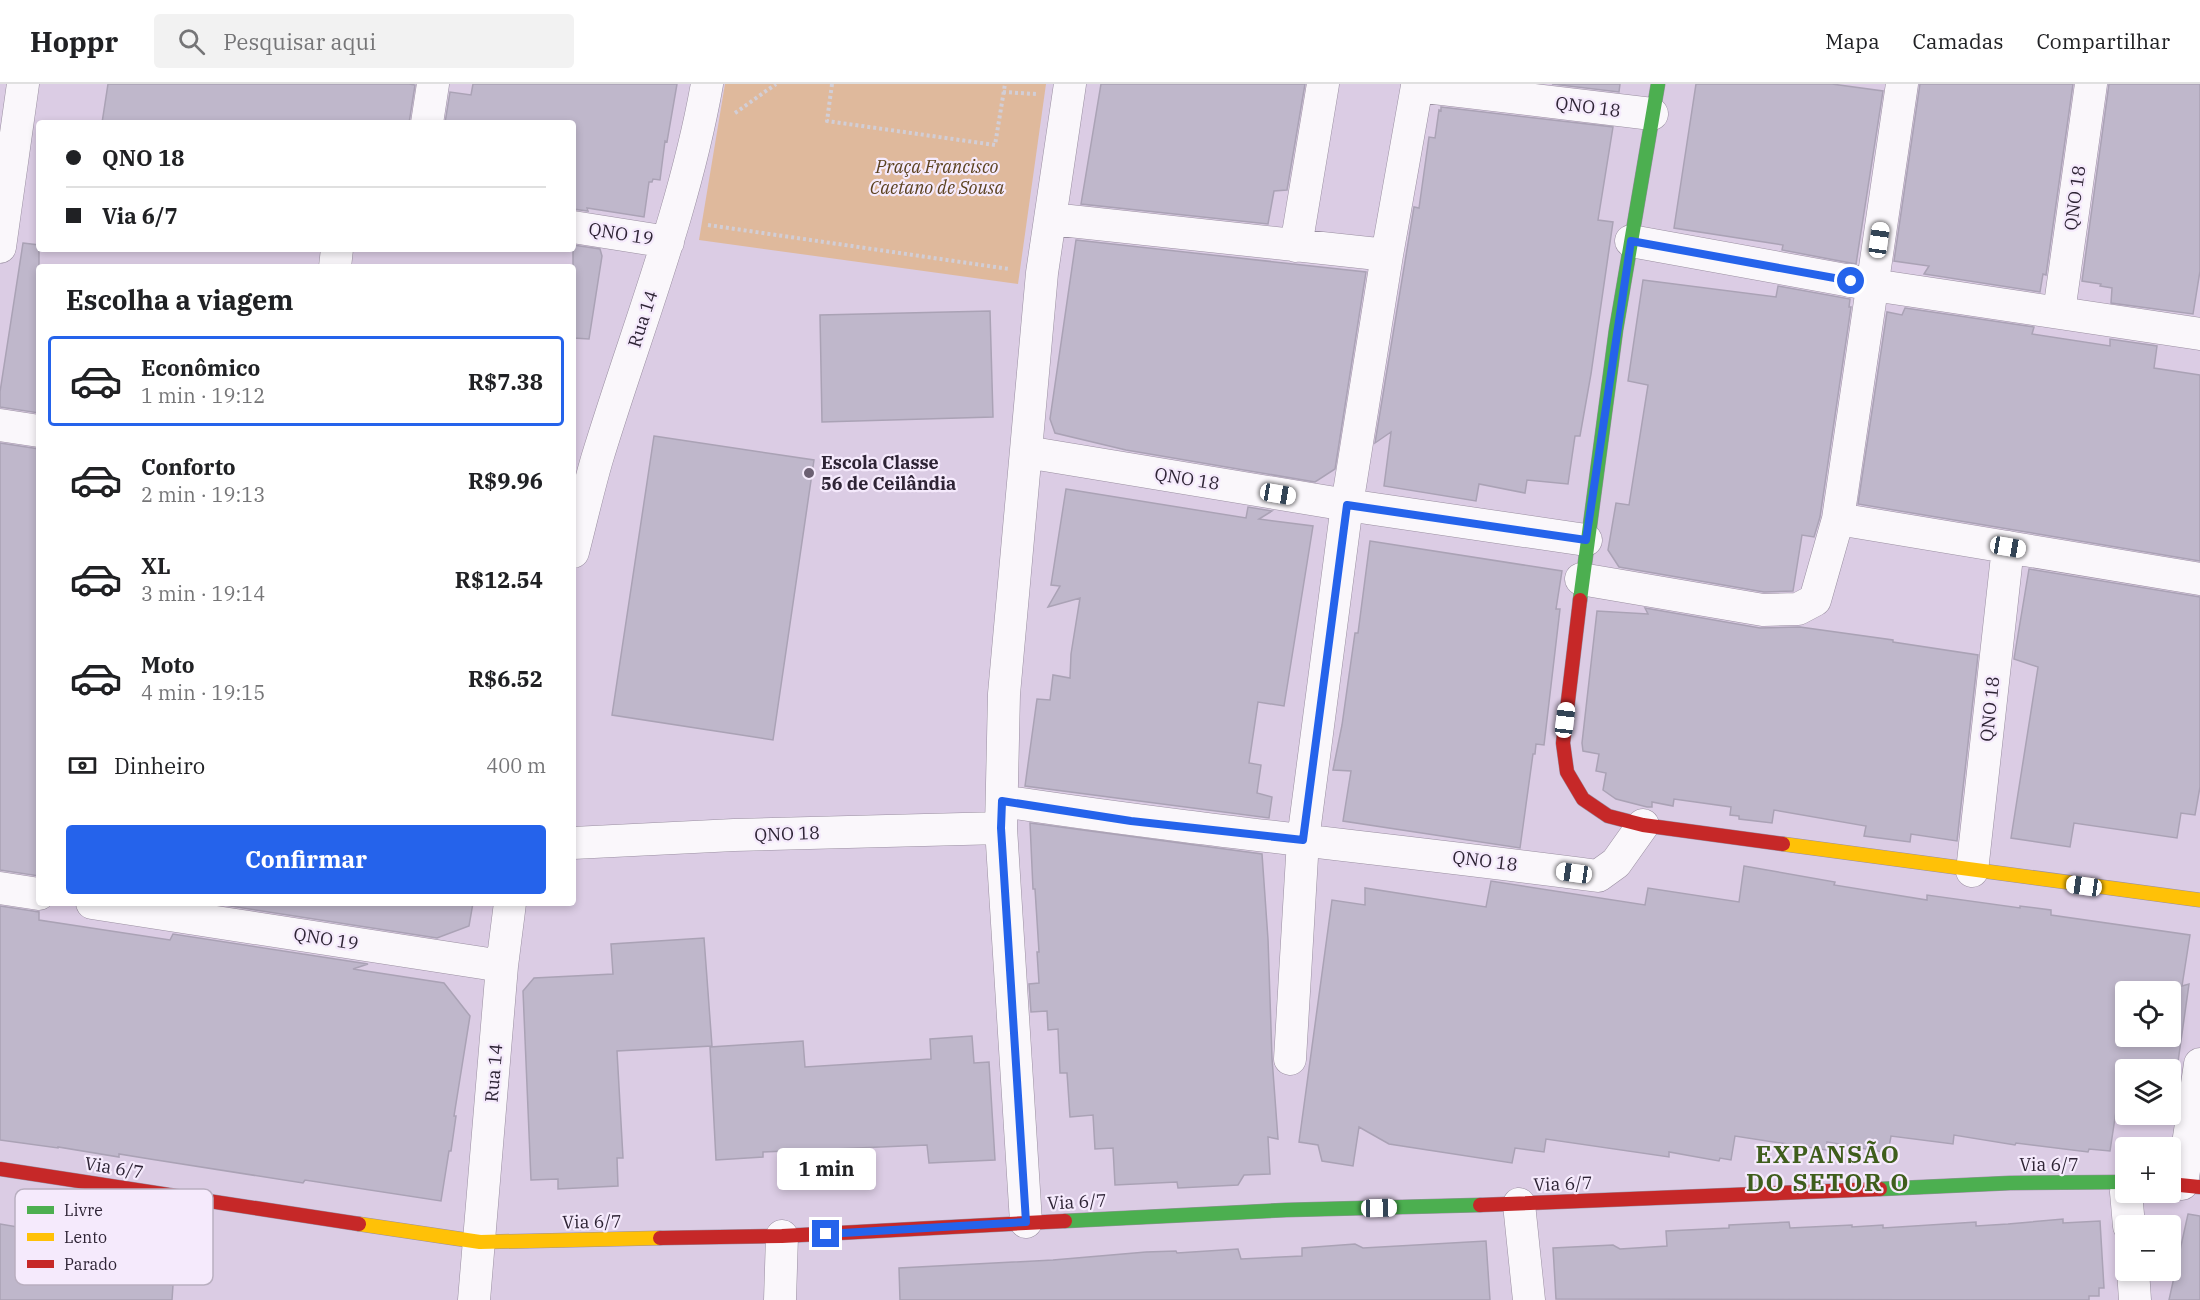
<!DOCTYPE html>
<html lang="pt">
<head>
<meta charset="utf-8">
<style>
	:root { --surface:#fff; --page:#f2f2f2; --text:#202124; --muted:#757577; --line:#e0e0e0; --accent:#2563eb }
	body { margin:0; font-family:"IBM Plex Serif",serif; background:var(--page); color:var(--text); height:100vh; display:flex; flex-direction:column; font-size:22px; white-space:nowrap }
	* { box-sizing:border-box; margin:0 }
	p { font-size:20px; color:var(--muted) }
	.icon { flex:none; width:33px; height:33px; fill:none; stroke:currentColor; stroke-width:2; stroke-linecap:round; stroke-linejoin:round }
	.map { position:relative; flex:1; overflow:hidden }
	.panel { position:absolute; left:36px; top:180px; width:540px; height:642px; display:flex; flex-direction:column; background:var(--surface); border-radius:6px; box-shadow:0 3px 9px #0003 }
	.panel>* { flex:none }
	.top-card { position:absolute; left:36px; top:36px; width:540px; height:132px; border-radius:6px; box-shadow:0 3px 9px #0003; display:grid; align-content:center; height:132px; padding:0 30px; background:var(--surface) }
	.tools { position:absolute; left:2115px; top:897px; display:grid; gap:12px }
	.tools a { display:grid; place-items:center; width:66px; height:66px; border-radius:6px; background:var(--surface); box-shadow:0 3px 9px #0003; font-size:30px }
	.end { position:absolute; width:27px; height:27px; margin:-14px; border:8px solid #2563eb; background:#fff; box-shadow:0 0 0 3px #fff }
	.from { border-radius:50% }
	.bubble { position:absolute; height:42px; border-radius:6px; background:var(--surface); box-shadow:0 3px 9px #0003; font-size:20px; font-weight:700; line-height:42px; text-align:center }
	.car { position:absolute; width:18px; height:36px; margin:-18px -9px; border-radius:8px; box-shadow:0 0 4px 2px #0007; background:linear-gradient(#fff 24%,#345 0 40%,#fff 0 76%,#345 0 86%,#fff 0) }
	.top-card b { display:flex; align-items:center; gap:21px; height:57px; font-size:22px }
	.top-card b+b { border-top:2px solid var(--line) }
	.top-card i { width:15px; height:15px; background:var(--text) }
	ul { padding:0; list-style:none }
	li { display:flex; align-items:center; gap:18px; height:90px; margin:0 12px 9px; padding:0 18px; border:3px solid transparent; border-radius:6px }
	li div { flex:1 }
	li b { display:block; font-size:22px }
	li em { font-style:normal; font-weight:700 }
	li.on { border-color:var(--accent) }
	li>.icon { width:54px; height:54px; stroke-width:1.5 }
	h2 { padding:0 30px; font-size:27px; line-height:72px }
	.pay { display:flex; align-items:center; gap:15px; height:66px; padding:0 30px; font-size:22px }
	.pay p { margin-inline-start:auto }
	.primary-button { display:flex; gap:12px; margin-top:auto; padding:12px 30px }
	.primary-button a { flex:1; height:69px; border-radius:6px; background:var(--accent); color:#fff; font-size:24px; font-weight:700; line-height:69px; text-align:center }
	header { display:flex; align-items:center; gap:36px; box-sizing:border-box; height:84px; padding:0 30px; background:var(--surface); border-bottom:2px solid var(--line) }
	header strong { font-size:28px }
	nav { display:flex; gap:33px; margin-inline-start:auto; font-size:21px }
	.search { width:420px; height:54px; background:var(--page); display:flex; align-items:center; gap:15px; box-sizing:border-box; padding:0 21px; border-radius:6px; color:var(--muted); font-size:22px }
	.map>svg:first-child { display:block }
	.green { fill:#dfb99c }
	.building { fill:#bfb7cb; stroke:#aaa2b5; stroke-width:1.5; fill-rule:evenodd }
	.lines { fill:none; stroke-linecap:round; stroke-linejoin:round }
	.street-casing { stroke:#9a8fa1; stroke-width:33 }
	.fast-casing { stroke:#9a8fa1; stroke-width:15 }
	.slow-casing { stroke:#9a8fa1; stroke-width:15 }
	.jam-casing { stroke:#9a8fa1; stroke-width:15 }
	.path { stroke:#d2ced6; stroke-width:4; stroke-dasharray:3 3; stroke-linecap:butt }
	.street { stroke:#faf7fb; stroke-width:32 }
	.fast { stroke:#4caf50; stroke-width:14 }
	.slow { stroke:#ffc107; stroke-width:14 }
	.jam { stroke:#c62828; stroke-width:14 }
	.route { stroke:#2563eb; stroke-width:8 }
	.poi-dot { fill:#6b5f72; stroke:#f5eafc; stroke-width:2 }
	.labels { text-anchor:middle; stroke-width:4.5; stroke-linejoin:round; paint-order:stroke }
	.street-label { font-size:18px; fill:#2e2435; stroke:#f5eafc }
	.park-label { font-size:18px; font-style:italic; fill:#5c4220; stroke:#f5eafc }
	.poi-label { font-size:18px; font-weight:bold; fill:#2e2435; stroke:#f5eafc; text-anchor:start }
	.district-label { font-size:24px; font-weight:bold; letter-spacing:1.5px; fill:#3f5e1c; stroke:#f5eafc }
	.key { fill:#f5eafc; stroke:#b9afc0; stroke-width:1.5 }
	.key-label { font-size:16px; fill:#2e2435 }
</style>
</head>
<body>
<header>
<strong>Hoppr</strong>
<div class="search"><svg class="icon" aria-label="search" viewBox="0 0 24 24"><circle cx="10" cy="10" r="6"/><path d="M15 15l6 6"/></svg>Pesquisar aqui</div>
<nav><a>Mapa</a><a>Camadas</a><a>Compartilhar</a></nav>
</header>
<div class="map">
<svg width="2200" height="1216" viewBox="0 0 2200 1216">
	<rect width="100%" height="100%" fill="#dbcce4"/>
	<path class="green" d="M725,0H1046L1018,200L699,156Z"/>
	<path class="building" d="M108,0H409L415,1L409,39H102Z
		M473,0H677L667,58L665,57L660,96L653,95L652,98H649L644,133L587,124L588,127L573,125V39H445L450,8L471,11Z
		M1101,0H1305L1287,106L1274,107L1268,140L1081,120Z
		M1552,0H1620L1619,8Z
		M1696,0H1832L1883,7L1856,180L1782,166L1783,161L1674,144Z
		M1920,0H2073L2046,191L2043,190L2040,208L1924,190L1929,182L1894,177Z
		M2109,0H2200V187L2193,230L2111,219L2112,204L2100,202L2101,200L2082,197Z
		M1441,23L1613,43L1598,136L1613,138L1591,290L1580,352H1575L1568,400L1527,396L1525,409L1479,400L1476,417L1384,402L1391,348L1375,359L1414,123L1419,124L1429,53L1435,54L1439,26L1441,27Z
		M1076,156L1366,188L1335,385L1315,398L1126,366L1055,349L1050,335Z
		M23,159L39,161V329L0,323V308Z
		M573,161L600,165L602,172L589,255L573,254Z
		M1643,196L1776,213L1778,202L1850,215L1849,223H1851L1820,433L1814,453L1802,451L1793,507L1764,508L1619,483L1608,466L1616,419L1629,421L1648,301L1628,297Z
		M1905,224L2034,243L2032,250L2110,262V255L2157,262L2154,284L2200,291V477L1858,420L1887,228L1902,231Z
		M990,227L993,333L822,338L820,231Z
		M654,352L814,376L773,656L612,631Z
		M0,359L39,365V792L0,786Z
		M1066,405L1246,434L1248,423L1272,427L1259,435L1313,442L1284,622L1258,618L1249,679L1261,681L1257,709L1272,713L1269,734L1025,702L1037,615L1050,616L1053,591L1070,594L1071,570L1080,514L1048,523L1060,502L1051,501Z
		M1370,457L1562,487L1556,525H1560L1544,661L1536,660L1535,670H1533L1520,764L1343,737L1351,687L1333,686L1342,641L1355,549H1358Z
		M2029,485L2200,513V703L2195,731L2181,729L2177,754L2074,739L2070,763L2011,754L2038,583L2014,575Z
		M1645,524L1760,544L1800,543L1893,556V558L1978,571L1957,757L1911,750L1910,758L1864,752L1866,742L1774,726L1772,739L1739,735V732L1730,731L1731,723L1674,715L1673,722L1652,718V723H1647L1616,715L1603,706L1606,689L1596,687L1599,670L1583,667L1582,659L1597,527L1648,530Z
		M1030,739L1262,770L1268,855L1272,974L1278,1055L1268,1053L1270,1090L1244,1091L1238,1101L1178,1104L1177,1098L1115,1101L1113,1064L1095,1065L1093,1031L1070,1033L1067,989H1060L1058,945L1048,946L1047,927L1031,928L1029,900L1039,899L1037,868H1039L1035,805H1033Z
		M1744,782L1835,798L1834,801L1927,816V811L2020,824V822L2051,826V831L2190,851L2182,902L2189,900L2176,992L2170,991V986L2126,984V1015L2118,1014L2110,1067L2089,1065L2088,1068L2016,1059L2015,1061L1954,1051L1953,1060L1891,1052L1888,1069L1827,1058L1826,1066L1735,1052L1731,1076L1720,1074L1719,1077L1669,1068V1073L1546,1055L1544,1068L1515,1064L1512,1079L1389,1060L1359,1043L1353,1082L1322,1077L1318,1061L1299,1058L1332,816L1365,821V804L1486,823L1491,797L1645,821L1648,804L1739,818ZM2126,908H2170V952H2126Z
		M211,819H473L469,842L437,854Z
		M0,822L39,828V836L170,856L173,850L368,880L353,885L444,899L470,932L454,1032H456L451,1067H449L441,1117L305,1096L303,1099L150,1075L119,1070V1073L58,1063V1064L0,1056Z
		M704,854L712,962L617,967L623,1074H617L618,1102L558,1105V1095L531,1096L523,907L534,894L613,890L611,860Z
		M972,952L974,979L989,978L995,1076L929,1079L927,1061L763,1068V1073L716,1076L710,963L803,957L805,983L931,975L930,955Z
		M2188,1130L2200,1132V1216H2169Z
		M2063,1135V1139L2100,1137L2104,1204H2099V1212H2089V1216L1556,1215L1553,1164L1613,1161L1620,1165L1667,1162L1666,1147L1729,1144V1141L1789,1138L1790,1144L1852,1141V1143L1883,1141V1144L1976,1138V1142L2008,1140Z
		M0,1140L65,1151L60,1182L173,1201L172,1216H0Z
		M1486,1157L1490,1216H900L899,1184L1053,1176L1146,1168L1176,1167L1177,1169L1238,1165L1241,1175L1302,1172V1164L1355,1160L1363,1164Z"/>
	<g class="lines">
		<defs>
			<path id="street" d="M427,39L433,0
				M1051,135L1387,171
				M573,143L668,158
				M1631,157L1873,201L2200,250
				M1296,162L1323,0
				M0,163L23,0
				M335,183L337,165
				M2059,228L2091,0
				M0,341L39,347
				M1026,368L1347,421L1586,456
				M1838,435L2200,495
				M573,468C581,437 588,406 597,375C635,250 684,129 707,0
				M1581,495L1763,526L1798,525L1815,516L1838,435L1902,0
				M1002,717C1200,747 1399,766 1598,792L1616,779L1643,741
				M573,759L734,751L1001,744
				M1972,787L2008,463
				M0,804L39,810
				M92,819L502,882
				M1290,975L1303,756L1347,421L1387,171L1417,2L1652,30
				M2182,1100L2200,980
				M2126,1108L2129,1142
				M1519,1120L1529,1216
				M1026,1138L1001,744L1004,610L1042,189L1070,0
				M2133,1186L2135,1216
				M474,1216L502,882L510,819
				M780,1216L782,1152"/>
			<path id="fast" d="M1580,516L1616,246L1658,0
				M1880,1105L2010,1099L2126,1098
				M1065,1137L1286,1126L1480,1121"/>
			<path id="slow" d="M1783,760L2200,816
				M359,1140L480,1158L660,1154"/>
			<path id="jam" d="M1580,516L1563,659L1567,688L1583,715L1608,732L1643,741L1783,760
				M0,1085L359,1140
				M2170,1100L2200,1103
				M1480,1121L1880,1105
				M660,1154L782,1152L1065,1137"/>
		</defs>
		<use href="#street" class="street-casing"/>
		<use href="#fast" class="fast-casing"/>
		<use href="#slow" class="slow-casing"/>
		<use href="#jam" class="jam-casing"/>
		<path class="path" d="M832,0L827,37L995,61L1005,0
			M1003,8L1036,10
			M735,29L776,0
			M708,141L1009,185"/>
		<use href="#street" class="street"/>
		<use href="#fast" class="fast"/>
		<use href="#slow" class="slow"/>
		<use href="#jam" class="jam"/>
	</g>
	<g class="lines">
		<path class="route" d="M826,1150L1026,1138L1001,744L1002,717L1131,737L1303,756L1347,421L1586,456L1631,157L1851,197"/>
	</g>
	<circle class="poi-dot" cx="809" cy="389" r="6"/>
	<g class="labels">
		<g class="street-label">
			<text transform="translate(1588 23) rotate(7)" y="6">QNO 18</text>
			<text transform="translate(2075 114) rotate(-82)" y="6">QNO 18</text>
			<text transform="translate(621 150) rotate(9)" y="6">QNO 19</text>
			<text transform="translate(643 235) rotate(-72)" y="6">Rua 14</text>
			<text transform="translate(1187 395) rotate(9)" y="6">QNO 18</text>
			<text transform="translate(1990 625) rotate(-84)" y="6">QNO 18</text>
			<text transform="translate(787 750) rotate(-2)" y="6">QNO 18</text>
			<text transform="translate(1485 777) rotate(7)" y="6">QNO 18</text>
			<text transform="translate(326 855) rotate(9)" y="6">QNO 19</text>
			<text transform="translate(494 989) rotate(-85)" y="6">Rua 14</text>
			<text x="2049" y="1087">Via 6/7</text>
			<text transform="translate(114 1084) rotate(9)" y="6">Via 6/7</text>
			<text transform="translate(1563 1100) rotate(-2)" y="6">Via 6/7</text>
			<text transform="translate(1077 1118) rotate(-3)" y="6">Via 6/7</text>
			<text transform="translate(592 1138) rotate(-1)" y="6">Via 6/7</text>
		</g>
		<g class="park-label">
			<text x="937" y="89">Praça Francisco<tspan x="937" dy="21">Caetano de Sousa</tspan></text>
		</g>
		<g class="poi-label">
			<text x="821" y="385">Escola Classe<tspan x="821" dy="21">56 de Ceilândia</tspan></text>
		</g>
		<g class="district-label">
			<text x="1828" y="1079">EXPANSÃO<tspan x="1828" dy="28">DO SETOR O</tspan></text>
		</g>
	</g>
	<rect x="15" y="1105" width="198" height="96" rx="9" class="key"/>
	<rect x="27" y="1122" width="27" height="8" fill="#4caf50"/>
	<rect x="27" y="1149" width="27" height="8" fill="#ffc107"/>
	<rect x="27" y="1176" width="27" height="8" fill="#c62828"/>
	<g class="key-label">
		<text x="64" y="1132">Livre</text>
		<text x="64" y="1159">Lento</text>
		<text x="64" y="1186">Parado</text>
	</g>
</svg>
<div class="tools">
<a><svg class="icon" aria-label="locate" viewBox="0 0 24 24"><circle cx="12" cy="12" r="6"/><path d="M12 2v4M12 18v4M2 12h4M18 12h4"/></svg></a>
<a><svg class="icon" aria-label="layers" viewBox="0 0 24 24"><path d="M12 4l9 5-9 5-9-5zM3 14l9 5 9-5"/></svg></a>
<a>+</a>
<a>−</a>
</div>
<i class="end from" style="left:1851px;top:197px"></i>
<i class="end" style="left:826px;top:1150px"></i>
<div class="bubble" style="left:777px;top:1064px;width:99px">1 min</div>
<i class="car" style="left:1879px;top:156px;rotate:8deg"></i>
<i class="car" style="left:1278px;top:410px;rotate:100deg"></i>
<i class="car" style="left:2008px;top:463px;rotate:100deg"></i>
<i class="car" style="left:1565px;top:636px;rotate:7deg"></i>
<i class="car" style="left:1574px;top:789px;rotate:278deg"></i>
<i class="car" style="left:2084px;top:802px;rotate:278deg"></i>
<i class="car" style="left:1379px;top:1124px;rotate:89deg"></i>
<div class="top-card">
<b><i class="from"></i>QNO 18</b>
<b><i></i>Via 6/7</b>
</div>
<section class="panel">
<h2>Escolha a viagem</h2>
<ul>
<li class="on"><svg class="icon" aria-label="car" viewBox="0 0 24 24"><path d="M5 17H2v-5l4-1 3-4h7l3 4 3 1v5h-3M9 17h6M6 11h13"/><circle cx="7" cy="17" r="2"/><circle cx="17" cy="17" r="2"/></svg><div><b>Econômico</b><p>1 min · 19:12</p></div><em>R$7.38</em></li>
<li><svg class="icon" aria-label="car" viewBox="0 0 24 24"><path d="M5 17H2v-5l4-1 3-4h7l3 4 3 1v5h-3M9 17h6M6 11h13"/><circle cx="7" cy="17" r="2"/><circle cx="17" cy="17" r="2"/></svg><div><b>Conforto</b><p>2 min · 19:13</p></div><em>R$9.96</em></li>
<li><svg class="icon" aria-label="car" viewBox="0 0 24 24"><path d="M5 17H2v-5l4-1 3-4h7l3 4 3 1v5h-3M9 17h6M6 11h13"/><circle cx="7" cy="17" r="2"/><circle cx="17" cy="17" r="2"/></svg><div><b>XL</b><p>3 min · 19:14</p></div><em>R$12.54</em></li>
<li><svg class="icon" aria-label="car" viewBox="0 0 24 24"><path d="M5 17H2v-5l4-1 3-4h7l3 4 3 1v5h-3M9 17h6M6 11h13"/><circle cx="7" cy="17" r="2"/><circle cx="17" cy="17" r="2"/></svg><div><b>Moto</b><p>4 min · 19:15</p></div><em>R$6.52</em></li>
</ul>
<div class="pay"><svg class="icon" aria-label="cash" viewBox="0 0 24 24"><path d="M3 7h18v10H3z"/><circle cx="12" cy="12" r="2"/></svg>Dinheiro<p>400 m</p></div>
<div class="primary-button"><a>Confirmar</a></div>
</section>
</div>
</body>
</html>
